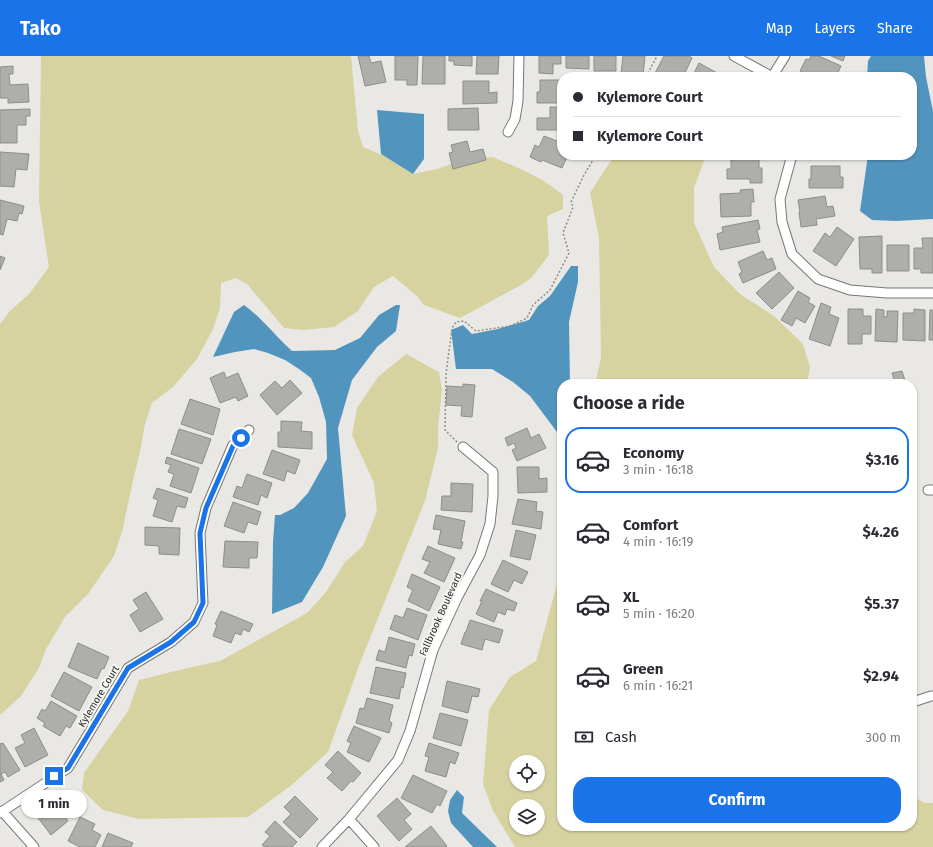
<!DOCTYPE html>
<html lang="en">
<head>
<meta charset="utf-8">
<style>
	:root { --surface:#fff; --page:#f2f2f3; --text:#2b2b33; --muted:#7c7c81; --line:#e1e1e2; --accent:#1a73e8 }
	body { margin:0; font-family:"Fira Sans",sans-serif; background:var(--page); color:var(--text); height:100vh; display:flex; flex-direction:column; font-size:15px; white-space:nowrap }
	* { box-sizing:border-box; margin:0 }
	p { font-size:13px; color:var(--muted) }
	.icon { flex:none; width:22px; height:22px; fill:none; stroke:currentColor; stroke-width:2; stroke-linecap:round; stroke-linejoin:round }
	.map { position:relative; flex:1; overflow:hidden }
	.drawer { position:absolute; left:557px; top:323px; width:360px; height:452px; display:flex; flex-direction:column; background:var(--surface); border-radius:16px; box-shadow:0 1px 3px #0004 }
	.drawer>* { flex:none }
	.top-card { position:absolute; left:557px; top:16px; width:360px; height:88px; border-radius:16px; box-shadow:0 1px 3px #0004; display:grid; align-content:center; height:88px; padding:0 16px; background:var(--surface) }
	.tools { position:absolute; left:509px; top:699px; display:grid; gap:8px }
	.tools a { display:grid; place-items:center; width:36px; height:36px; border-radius:50%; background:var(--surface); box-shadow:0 1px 3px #0004; font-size:20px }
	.end { position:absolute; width:18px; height:18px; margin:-9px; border:5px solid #1a73e8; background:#fff; box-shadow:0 0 0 2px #fff }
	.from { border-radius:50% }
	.bubble { position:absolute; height:28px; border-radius:14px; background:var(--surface); box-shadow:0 1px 3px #0004; font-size:13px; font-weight:700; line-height:28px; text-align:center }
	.top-card b { display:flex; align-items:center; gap:14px; height:38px; font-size:15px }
	.top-card b+b { border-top:1px solid var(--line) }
	.top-card i { width:10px; height:10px; background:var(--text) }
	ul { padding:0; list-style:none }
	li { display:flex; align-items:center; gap:12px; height:66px; margin:0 8px 6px; padding:0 8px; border:2px solid transparent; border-radius:16px }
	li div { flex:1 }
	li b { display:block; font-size:15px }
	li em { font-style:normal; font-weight:700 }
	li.active { border-color:var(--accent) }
	li>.icon { width:36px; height:36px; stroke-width:1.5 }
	h2 { padding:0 16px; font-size:18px; line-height:48px }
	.pay { display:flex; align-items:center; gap:10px; height:44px; padding:0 16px; font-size:15px }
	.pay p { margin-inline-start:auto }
	.primary-button { display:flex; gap:8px; margin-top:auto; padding:8px 16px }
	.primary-button a { flex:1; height:46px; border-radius:16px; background:var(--accent); color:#fff; font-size:16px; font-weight:700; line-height:46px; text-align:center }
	header { display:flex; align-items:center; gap:24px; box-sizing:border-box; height:56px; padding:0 20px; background:var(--accent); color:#fff }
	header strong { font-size:19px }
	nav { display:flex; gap:22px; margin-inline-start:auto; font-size:14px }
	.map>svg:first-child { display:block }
	.green { fill:#d7d3a0; fill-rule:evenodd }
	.water { fill:#5195bf }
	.building { fill:#aeaeaa; stroke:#8d8d89 }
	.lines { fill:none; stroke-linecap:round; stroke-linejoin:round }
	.street-casing { stroke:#777773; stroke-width:11 }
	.path { stroke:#8f8e8b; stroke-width:1.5; stroke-dasharray:2 2; stroke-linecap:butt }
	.street { stroke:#fff; stroke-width:9 }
	.route { stroke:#1a73e8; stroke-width:5 }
	.labels { text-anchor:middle; stroke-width:4; stroke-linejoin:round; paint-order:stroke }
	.street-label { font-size:10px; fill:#2d2d2b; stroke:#f6f6f2 }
</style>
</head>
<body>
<header>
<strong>Tako</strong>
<nav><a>Map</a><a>Layers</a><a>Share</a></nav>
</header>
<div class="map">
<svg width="933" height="791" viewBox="0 0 933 791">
	<rect width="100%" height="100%" fill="#e9e8e4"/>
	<path class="green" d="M41,0H351L358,75L363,91L384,100L413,118L437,113L467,103L493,101L527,116L544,125L563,139V153L547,160L549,199L531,222L521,229L460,262L424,249L417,240L393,220L374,231L358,255L334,271L303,274L284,272L248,229L236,222L221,227L220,252L213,273L197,303L173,331L152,347L145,368L141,391L130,438L123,472L114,500L88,538L65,561L46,593L39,612L21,640L0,659V268L9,256L29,238L49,211L39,146Z
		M618,99H706L694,132V167L714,211L740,238L774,260L803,288L810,311L807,328H595L601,302L599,182L590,137L610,106Z
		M406,298L439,316L442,334L438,371V392L425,445L360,607L328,696L293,728L248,761L139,763L103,754L82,734L84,717L128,655L139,624L175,615L220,605L307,557L326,536L345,506L363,490L377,455L374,427L352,379L357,352L378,321Z
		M562,510V770H912V740L925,747H933V791H515L493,755L483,728L489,654L510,621L536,605ZM516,706H538V728H516ZM516,750H538V772H516Z"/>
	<path class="water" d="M871,0H924L926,21L933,55V163L896,165L872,164L860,155L868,99H912V21H867L868,5Z
		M377,54L424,58V103L413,118L381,98Z
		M571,210H578V226L569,266L570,328H562V361L557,376L530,340L513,326L492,313H456L451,274L463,269L472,278L498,273L529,264L538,250L550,240Z
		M244,249C262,262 275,280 292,295L335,294L360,282L379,259L396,249H400L396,275L377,291L352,324L338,372L346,460L323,511L302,546L272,558L273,486L275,459H280L294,452L308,437L327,403L326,366L319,341L311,322L299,313L285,304L268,297L254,293L235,296L213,301L234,256Z
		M457,734L464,741L462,757L497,791H473L451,767L448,755L450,744Z"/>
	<path class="building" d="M358,0H369L371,7L381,5L386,26L365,30Z
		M395,0H418L417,29H407V24H395Z
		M423,0H445V28H422Z
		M449,0H472V10L454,9V5H449Z
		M477,0H499L498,18H476Z
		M539,0H561V8H553V18L539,17Z
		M566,0H589V13L566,12Z
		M594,0H616V15H594Z
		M623,0H645L643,20L621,18Z
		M664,0H689L692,2L683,21H658L654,19Z
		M811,0H819L841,10L836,21H813L800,15L806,3L809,4Z
		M831,0H845L843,5Z
		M699,7L719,18L718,21H692Z
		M13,10V18H9L10,29L28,28L29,46L8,47V42H0V11Z
		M540,24H562V47H537V36H540Z
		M463,25H489V37L497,36V47L463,48Z
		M550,51H562V74H537V62H550Z
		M478,52L479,74H448V53Z
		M30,53V60H26V69H17V87H0V54Z
		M544,80L562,87V99H568L562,112L542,104L541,106L530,101L535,89L539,91Z
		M467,85L470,96L483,93L486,104L453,113L449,97L453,96L451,89Z
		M0,96L29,98L27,114L16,113L14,131L0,130Z
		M731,100L759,101V112H762V127H750V123H727V113H731Z
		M811,110H840V121H843V132H809V123H811Z
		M753,133L754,146H751V160L721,161L720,138L741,137L740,134Z
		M825,140L827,151L833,150L835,160L816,163L817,169L801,171L799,156H800L798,144Z
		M0,144L24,150L22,158L19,157L17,165L7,163L3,179L0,178Z
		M758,164L760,173L757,174L760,186L720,194L717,178L723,176L722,171Z
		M837,171L854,183L836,210L813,195L825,177L830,181Z
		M882,180V217H872V213H860L859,181Z
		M922,182H933V217H921V213H914V192H923Z
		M887,189H909V215H887Z
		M763,195L767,204L772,202L776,213L743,227L739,218L742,216L738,206Z
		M0,200L5,202L0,214Z
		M779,216L794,232L772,253L756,237Z
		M798,235L810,242L808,246L815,250L805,267L796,262L792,270L781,264Z
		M821,247L831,251L829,258L839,262L830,290L809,283Z
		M848,253H863V260H871V278H862V288H848Z
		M876,253L884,254V261H887V255H898L897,286L875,285Z
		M914,253L925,254V285L903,284V257H914Z
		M930,254H933V284H929Z
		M902,315L906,328H892L895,327L892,317Z
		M224,316L226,322L238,317L248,340L238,345L236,341L220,347L210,322Z
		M290,324L302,337L277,359L260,339L275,325L282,332Z
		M463,328L475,329L472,361L461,360L462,350L446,349L447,330L463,331Z
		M190,343L220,353L213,379L181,368Z
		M281,365L302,366L301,375L312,376V393L278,391V376H281Z
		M527,372L531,382L539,378L546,392L517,405L512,394L516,392L514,387L508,390L505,382Z
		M179,373L211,383L202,408L171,398Z
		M272,394L300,404L295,418L287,415L284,425L263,418Z
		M167,401L199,412L191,437L170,430L174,418L168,416L171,409L165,407Z
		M517,411H539V423L547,422V436L518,437Z
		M247,418L272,427L267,442L261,439L258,449L233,441L237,430L242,432Z
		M451,427L473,428L472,456L441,454L442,440H451Z
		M157,432L188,442L185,452L177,450L172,466L153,460L158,444L153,442Z
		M518,443L537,446L536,455L543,456L541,473L512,468Z
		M233,446L261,456L257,469L248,466L244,477L224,470Z
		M436,459L465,465L461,486H463L461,493L438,488L441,474L433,473Z
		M145,471L180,472L179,499L159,498V490L145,489Z
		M516,474L536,479L530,504L510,500Z
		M225,485L258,486L257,502H249V512L223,511Z
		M428,490L455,502L444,526L424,517L430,506L422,503Z
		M503,504L528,516L522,528L514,524L508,536L491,528Z
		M412,518L440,531L429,555L408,545L413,534L407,531Z
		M486,533L517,547L514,555L507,553L505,559L498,556L494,566L476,558L482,545H480Z
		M146,536L163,563L140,576L130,559L139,553L133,544Z
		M407,552L427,559L418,584L390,573L395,559L403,562Z
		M221,555L253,568L249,576L243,573L241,579L235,577L231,587L213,580L217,569L215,568Z
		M470,564L503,574L499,587L485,583L482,594L461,588L465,576H466Z
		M389,581L415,588L412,600L409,599L406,612L376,604L379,594L385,596Z
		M78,587L109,601L104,613L102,612L97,623L68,611Z
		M376,611L406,617L403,632L401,631L399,643L370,637Z
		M64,616L92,631L79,655L51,640Z
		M447,625L480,633L478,641L472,640L468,657L442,650Z
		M367,642L393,649L389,665L392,667L389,677L356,667L360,652L364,653Z
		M51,645L77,660L70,672L66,670L60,680L43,670L45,667L37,662L42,653L45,655Z
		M440,657L468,664L461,690L433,682Z
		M354,670L381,682L369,706L347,696L351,687L347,685Z
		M34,672L48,699L25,711L15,692L25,687L21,679Z
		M3,687L20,714L8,721L5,716L1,718L4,724L0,726V688Z
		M429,687L459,697L455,708L450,706L446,721L425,715L429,701L425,700Z
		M338,695L361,717L353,726L351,725L342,735L327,722L333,716L325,709Z
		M413,719L447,735L440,750L437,748L432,757L401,742Z
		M59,740L68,751L61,756L68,765L51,779L35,758Z
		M295,740L318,763L300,782L283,766L291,758L284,751Z
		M397,742L411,758L404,764L412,773L399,785L377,760Z
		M80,761L95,768L92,774L101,779L95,791H80L68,785Z
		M275,765L297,786L292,791H265L262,789L270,780L265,776Z
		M431,770L447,790L446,791H405Z
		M108,777L133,787L131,791H102Z"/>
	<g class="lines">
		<defs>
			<path id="street" d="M734,0L767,18L769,21
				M772,21L785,0
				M508,76L515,63L518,45L519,0
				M792,99L780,143L782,166L792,198L818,223L850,234L887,237H933
				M928,434H933
				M913,646L931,640H933
				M2,755L34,791
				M0,757L68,712L128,612L171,586L194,566L203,547L200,477L206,452L233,389L249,374
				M349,763L374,791
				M322,791L349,763L398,704L410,675L433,594L457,542L480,499L490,468L493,440V416L463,391"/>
		</defs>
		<use href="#street" class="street-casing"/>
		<path class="path" d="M646,21L657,0
			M457,386L445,374L446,318L452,272L456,266L464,265L476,275L510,270L527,262L533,249L550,234L569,197L563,177L573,151L571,146L584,119L596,99"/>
		<use href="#street" class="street"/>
	</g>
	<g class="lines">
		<path class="route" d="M54,720L68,712L128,612L171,586L194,566L203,547L200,477L206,452L233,390L241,382"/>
	</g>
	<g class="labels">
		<g class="street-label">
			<text transform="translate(440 558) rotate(-66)" y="4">Fallbrook Boulevard</text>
			<text transform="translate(98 640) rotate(-59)" y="4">Kylemore Court</text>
		</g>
	</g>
</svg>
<div class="tools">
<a><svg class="icon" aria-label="locate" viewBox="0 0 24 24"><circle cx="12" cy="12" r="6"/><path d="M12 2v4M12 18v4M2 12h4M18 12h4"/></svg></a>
<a><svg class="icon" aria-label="layers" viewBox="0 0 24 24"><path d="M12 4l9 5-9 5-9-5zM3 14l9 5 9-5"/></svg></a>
</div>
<i class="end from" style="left:241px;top:382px"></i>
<i class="end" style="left:54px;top:720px"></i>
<div class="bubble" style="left:21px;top:734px;width:66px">1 min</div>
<div class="top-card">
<b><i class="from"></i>Kylemore Court</b>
<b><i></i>Kylemore Court</b>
</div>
<section class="drawer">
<h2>Choose a ride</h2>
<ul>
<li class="active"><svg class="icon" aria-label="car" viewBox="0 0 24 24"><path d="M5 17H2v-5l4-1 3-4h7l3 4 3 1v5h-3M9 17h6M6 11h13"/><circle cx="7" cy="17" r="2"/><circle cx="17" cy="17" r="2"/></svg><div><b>Economy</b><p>3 min · 16:18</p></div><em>$3.16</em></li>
<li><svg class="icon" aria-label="car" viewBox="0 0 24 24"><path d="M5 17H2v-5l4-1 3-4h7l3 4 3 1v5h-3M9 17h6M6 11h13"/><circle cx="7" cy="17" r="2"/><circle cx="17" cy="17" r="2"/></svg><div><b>Comfort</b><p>4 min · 16:19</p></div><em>$4.26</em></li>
<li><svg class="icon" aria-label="car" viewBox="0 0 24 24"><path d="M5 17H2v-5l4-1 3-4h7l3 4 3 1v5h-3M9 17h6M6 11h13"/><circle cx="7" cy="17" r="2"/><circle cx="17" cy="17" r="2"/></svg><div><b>XL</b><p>5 min · 16:20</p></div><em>$5.37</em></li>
<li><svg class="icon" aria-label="car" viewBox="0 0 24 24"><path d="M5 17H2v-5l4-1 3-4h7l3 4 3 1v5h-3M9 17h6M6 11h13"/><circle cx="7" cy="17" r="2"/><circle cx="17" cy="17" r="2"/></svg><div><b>Green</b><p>6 min · 16:21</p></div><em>$2.94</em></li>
</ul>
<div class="pay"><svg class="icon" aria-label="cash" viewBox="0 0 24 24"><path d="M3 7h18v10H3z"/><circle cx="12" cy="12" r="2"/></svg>Cash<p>300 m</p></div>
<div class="primary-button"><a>Confirm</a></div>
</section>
</div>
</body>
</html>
